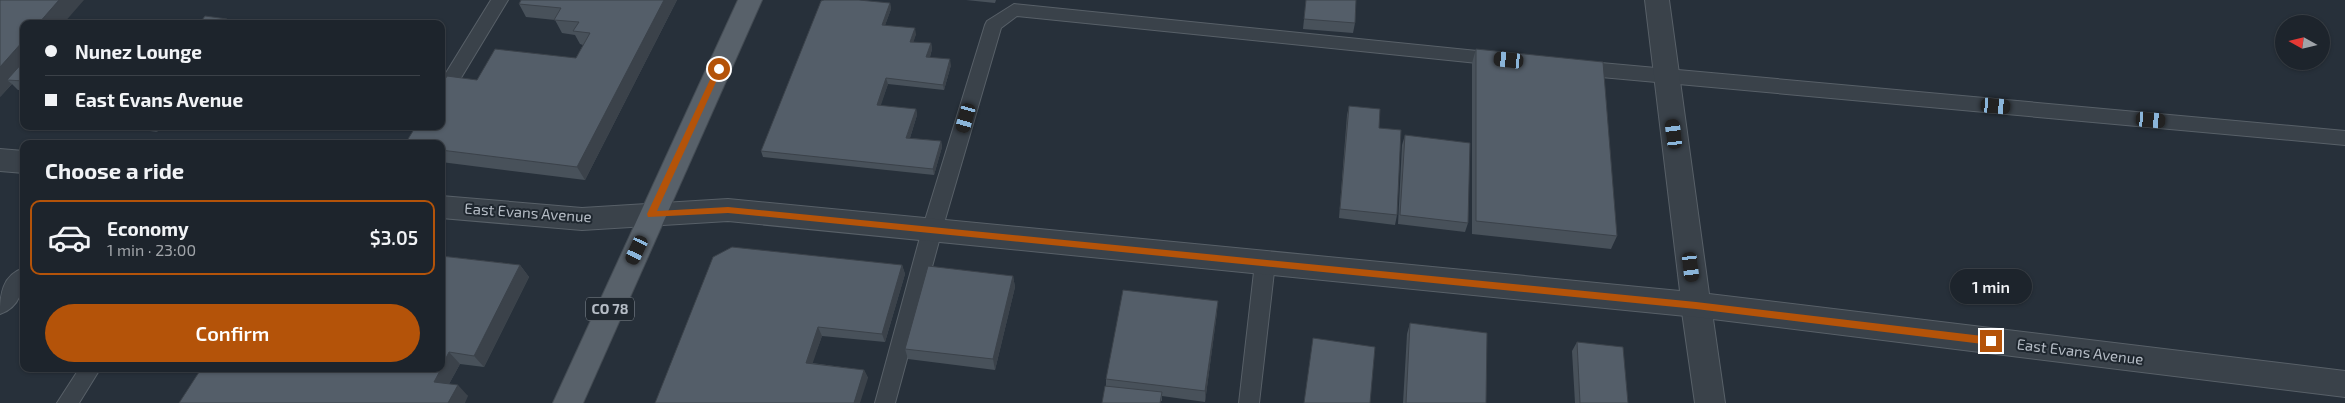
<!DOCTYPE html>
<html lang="en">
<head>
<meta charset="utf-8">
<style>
	:root { --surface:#1d242c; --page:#2a3038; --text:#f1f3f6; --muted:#a0a4a9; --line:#3b4148; --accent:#b45309 }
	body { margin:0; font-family:"Exo 2",sans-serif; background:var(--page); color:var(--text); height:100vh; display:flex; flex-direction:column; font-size:19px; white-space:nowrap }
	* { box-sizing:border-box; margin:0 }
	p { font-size:16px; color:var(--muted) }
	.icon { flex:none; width:28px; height:28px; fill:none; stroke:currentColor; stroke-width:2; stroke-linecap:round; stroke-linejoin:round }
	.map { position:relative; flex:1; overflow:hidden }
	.sheet { position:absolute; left:20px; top:140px; width:425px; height:232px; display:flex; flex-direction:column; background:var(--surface); border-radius:10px; box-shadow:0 1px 4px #0004,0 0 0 1px var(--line) }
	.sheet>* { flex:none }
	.top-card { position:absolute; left:20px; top:20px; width:425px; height:110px; border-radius:10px; box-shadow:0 1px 4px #0004,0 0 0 1px var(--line); display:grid; align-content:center; height:110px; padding:0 25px; background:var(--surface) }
	.needle { width:32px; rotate:278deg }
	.tools { position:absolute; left:2275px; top:15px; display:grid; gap:10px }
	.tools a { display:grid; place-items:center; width:55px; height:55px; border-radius:50%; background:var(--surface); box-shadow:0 1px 4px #0004,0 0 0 1px var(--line); font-size:25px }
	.end { position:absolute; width:22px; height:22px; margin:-11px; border:6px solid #b45309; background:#fff; box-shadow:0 0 0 2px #fff }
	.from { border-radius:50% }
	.bubble { position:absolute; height:35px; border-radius:18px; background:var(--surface); box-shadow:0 1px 4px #0004,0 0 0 1px var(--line); font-size:16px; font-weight:600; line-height:35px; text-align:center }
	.car { position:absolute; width:15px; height:30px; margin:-15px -8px; border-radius:6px; box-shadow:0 0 4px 1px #0007; background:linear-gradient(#222 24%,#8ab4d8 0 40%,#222 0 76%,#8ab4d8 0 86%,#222 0) }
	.top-card b { display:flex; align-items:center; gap:18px; height:48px; font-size:19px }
	.top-card b+b { border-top:1px solid var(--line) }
	.top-card i { width:12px; height:12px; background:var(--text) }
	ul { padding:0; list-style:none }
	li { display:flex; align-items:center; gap:15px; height:75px; margin:0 10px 8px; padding:0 15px; border:2px solid transparent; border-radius:10px }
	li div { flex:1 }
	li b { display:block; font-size:19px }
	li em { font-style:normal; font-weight:600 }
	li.selected { border-color:var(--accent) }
	li>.icon { width:45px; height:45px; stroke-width:1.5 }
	h2 { padding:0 25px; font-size:22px; line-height:60px }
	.primary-button { display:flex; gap:10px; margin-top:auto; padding:10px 25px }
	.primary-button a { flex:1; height:58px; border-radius:30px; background:var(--accent); color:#fff; font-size:20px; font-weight:600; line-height:58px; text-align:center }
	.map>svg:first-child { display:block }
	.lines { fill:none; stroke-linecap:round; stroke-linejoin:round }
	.service-casing { stroke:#586068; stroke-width:2 }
	.minor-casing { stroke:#586068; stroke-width:2 }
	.tertiary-casing { stroke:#586068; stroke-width:2 }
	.primary-casing { stroke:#434b53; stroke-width:2 }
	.service { fill:#3a424a; fill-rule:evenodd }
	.minor { fill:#3a424a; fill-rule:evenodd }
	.tertiary { fill:#3a424a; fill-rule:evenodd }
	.primary { fill:#58616a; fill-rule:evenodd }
	.wall { fill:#48515a }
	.shaded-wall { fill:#3b424a }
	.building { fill:#545e69; stroke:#3b424a }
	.route { fill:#b45309 }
	.labels { text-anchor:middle; stroke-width:4; stroke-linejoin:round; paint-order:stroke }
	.shield { fill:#1f272f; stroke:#899099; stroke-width:1 }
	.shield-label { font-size:14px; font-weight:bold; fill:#b6bdc6 }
	.street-label { font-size:15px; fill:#b6bdc6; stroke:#1f272f }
</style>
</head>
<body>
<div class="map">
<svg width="2345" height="403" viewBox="0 0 2345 403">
	<rect width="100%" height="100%" fill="#27303a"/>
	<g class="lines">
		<defs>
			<path id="service" d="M491,0H508L447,101L441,103V81Z
				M1014,4L1497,53L1503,54L1506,59L1503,64L1497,65L1017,16L1001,28L942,230L895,403H875L922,230L985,25L987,21Z
				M1579,61L2345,131V145L1579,75L1573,73L1570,68L1573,63Z
				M1265,255L1272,257L1275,263L1259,403H1239L1255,263L1258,257Z
				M24,268C24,287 21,307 0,314C0,295 2,275 24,268Z
				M79,369H100L79,403H57Z"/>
			<path id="minor" d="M1696,293L1706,296L1711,305L1725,403H1695L1681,305L1686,296Z"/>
			<path id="tertiary" d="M1645,0H1669L1709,294L2345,371V397L1696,317L728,221L582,230L441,218V196L582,208L728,199L1680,291Z
				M0,149L24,151V173L0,171Z"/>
			<path id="primary" d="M738,0H762L583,403H553Z"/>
		</defs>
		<use href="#service" class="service-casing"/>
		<use href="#minor" class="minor-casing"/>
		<use href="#tertiary" class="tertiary-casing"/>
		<use href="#primary" class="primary-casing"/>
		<use href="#service" class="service"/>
		<use href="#minor" class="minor"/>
		<use href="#tertiary" class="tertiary"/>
		<use href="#primary" class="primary"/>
	</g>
	<path class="wall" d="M677,0L585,180L441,162V144L477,80L576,58L583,45L580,44L575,35L562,33L555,20L526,17L519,4Z
		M966,0H996L995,3Z
		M1306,0L1355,23L1353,33L1303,29Z
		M890,3L891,9L885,25L916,34L913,42L931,43L932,49L930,57L951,65L944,90L888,84L880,106L916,109L917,115L910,138L941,141L942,147L934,175L763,157L761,151Z
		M24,24V90H18L12,84L0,97Z
		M1476,49L1617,236L1611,249L1472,234V63Z
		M1349,106L1379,128L1397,215L1395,225L1339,218L1347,115Z
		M114,126H161L157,132Z
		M1405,135L1468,223L1465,232L1398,224L1402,145Z
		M441,256L520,265L529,277L484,367L460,364L449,384L468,396L179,403Z
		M902,265L905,274L885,342L822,336L812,363L864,370L868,378L655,403Z
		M1013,276L1015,287L995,370L908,359L905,349Z
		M1217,312L1205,402L1162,396V401L1106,386V379Z
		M1410,323L1486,403H1403L1407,334Z
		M1577,342L1628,403H1575L1572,351Z"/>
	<path class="shaded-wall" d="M59,0H84L63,24H38Z
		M664,0H677L585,180L577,167Z
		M890,3L891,9L883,31L882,25Z
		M227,19L232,24H223Z
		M915,28L916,34L912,47L910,42Z
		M24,40V69L7,80L12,84L0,97V67Z
		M931,43L932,49L928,63L926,57Z
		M950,59L951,65L944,90L943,85Z
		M886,78L888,84L879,111L877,105Z
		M916,109L917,115L908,144L906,138Z
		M152,126H161L157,132Z
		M941,141L942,147L934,175L933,169Z
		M520,265L529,277L484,367L474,356Z
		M902,265L905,274L885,342L882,334Z
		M1013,276L1015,287L995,370L993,359Z
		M1218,301L1217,312L1205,402V391Z
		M818,327L822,336L810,371L806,363Z
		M449,352L460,364L444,393L434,382Z
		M864,370L868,378L860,403H854Z
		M458,385L468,396L465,403H448Z"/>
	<path class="building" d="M0,0H59L38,24H24V40L0,67Z
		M521,0H664L577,167L441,150V144H405L416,126H441V86L447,76L477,80L495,49L576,58L590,33L573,31L579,22L554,20L561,8L519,4Z
		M824,0H859L890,3L882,25L915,28L910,42L931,43L926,57L950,59L943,85L886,78L877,105L916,109L906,138L941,141L933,169L761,151L821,1Z
		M1306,0H1356L1355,23L1304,19Z
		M205,16L227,19L223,24H199Z
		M60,19L95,23L94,24H56Z
		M111,22L127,24H109Z
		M1476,49L1603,62L1617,236L1476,221Z
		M24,61V81L7,80Z
		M1349,106L1380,109L1379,128L1401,130L1397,215L1340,209Z
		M1405,135L1470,143L1468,223L1400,215Z
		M732,247L902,265L882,334L818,327L806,363L864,370L854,403H655L713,257Z
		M441,256L520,265L474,356L449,352L441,368Z
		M928,266L1013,276L993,359L905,349Z
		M1123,290L1218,301L1205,391L1106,379Z
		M1410,323L1487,333L1486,403H1406Z
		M1313,338L1375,347L1370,403H1304Z
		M1577,342L1623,347L1628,403H1580Z
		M201,369H441L434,382L458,385L448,403H179Z
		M1105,386L1162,392L1160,403H1102Z"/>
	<path class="route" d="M719,66L722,69L657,211L728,207L1696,302L1991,337L1996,341L1991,345L1696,309L728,213L648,217L647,214L715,69Z"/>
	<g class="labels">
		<rect class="shield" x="586" y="297.5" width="48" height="23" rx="4"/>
		<g class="shield-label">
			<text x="610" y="314">CO 78</text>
		</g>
		<g class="street-label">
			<text transform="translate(528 213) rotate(4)" y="5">East Evans Avenue</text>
			<text transform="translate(2080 352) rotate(7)" y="5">East Evans Avenue</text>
		</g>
	</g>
</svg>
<div class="tools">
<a><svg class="needle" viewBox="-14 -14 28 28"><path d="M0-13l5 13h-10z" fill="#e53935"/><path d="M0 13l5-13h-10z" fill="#a0a4a9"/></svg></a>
</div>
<i class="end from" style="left:719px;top:69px"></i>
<i class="end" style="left:1991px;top:341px"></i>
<div class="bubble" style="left:1950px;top:269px;width:82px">1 min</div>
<i class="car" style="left:1509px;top:60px;rotate:276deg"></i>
<i class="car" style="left:1996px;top:106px;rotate:95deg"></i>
<i class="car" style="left:966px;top:118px;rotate:196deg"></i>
<i class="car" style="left:2151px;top:120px;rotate:95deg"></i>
<i class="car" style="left:1674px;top:134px;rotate:353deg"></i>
<i class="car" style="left:637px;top:250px;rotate:205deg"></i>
<i class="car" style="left:1691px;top:267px;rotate:173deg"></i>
<div class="top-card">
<b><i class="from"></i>Nunez Lounge</b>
<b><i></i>East Evans Avenue</b>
</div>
<section class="sheet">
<h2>Choose a ride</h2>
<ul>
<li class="selected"><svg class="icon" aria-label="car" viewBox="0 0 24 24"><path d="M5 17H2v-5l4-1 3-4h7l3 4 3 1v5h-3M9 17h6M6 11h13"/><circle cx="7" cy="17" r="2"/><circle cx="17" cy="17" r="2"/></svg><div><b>Economy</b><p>1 min · 23:00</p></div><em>$3.05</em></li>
</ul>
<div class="primary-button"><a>Confirm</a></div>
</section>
</div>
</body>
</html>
